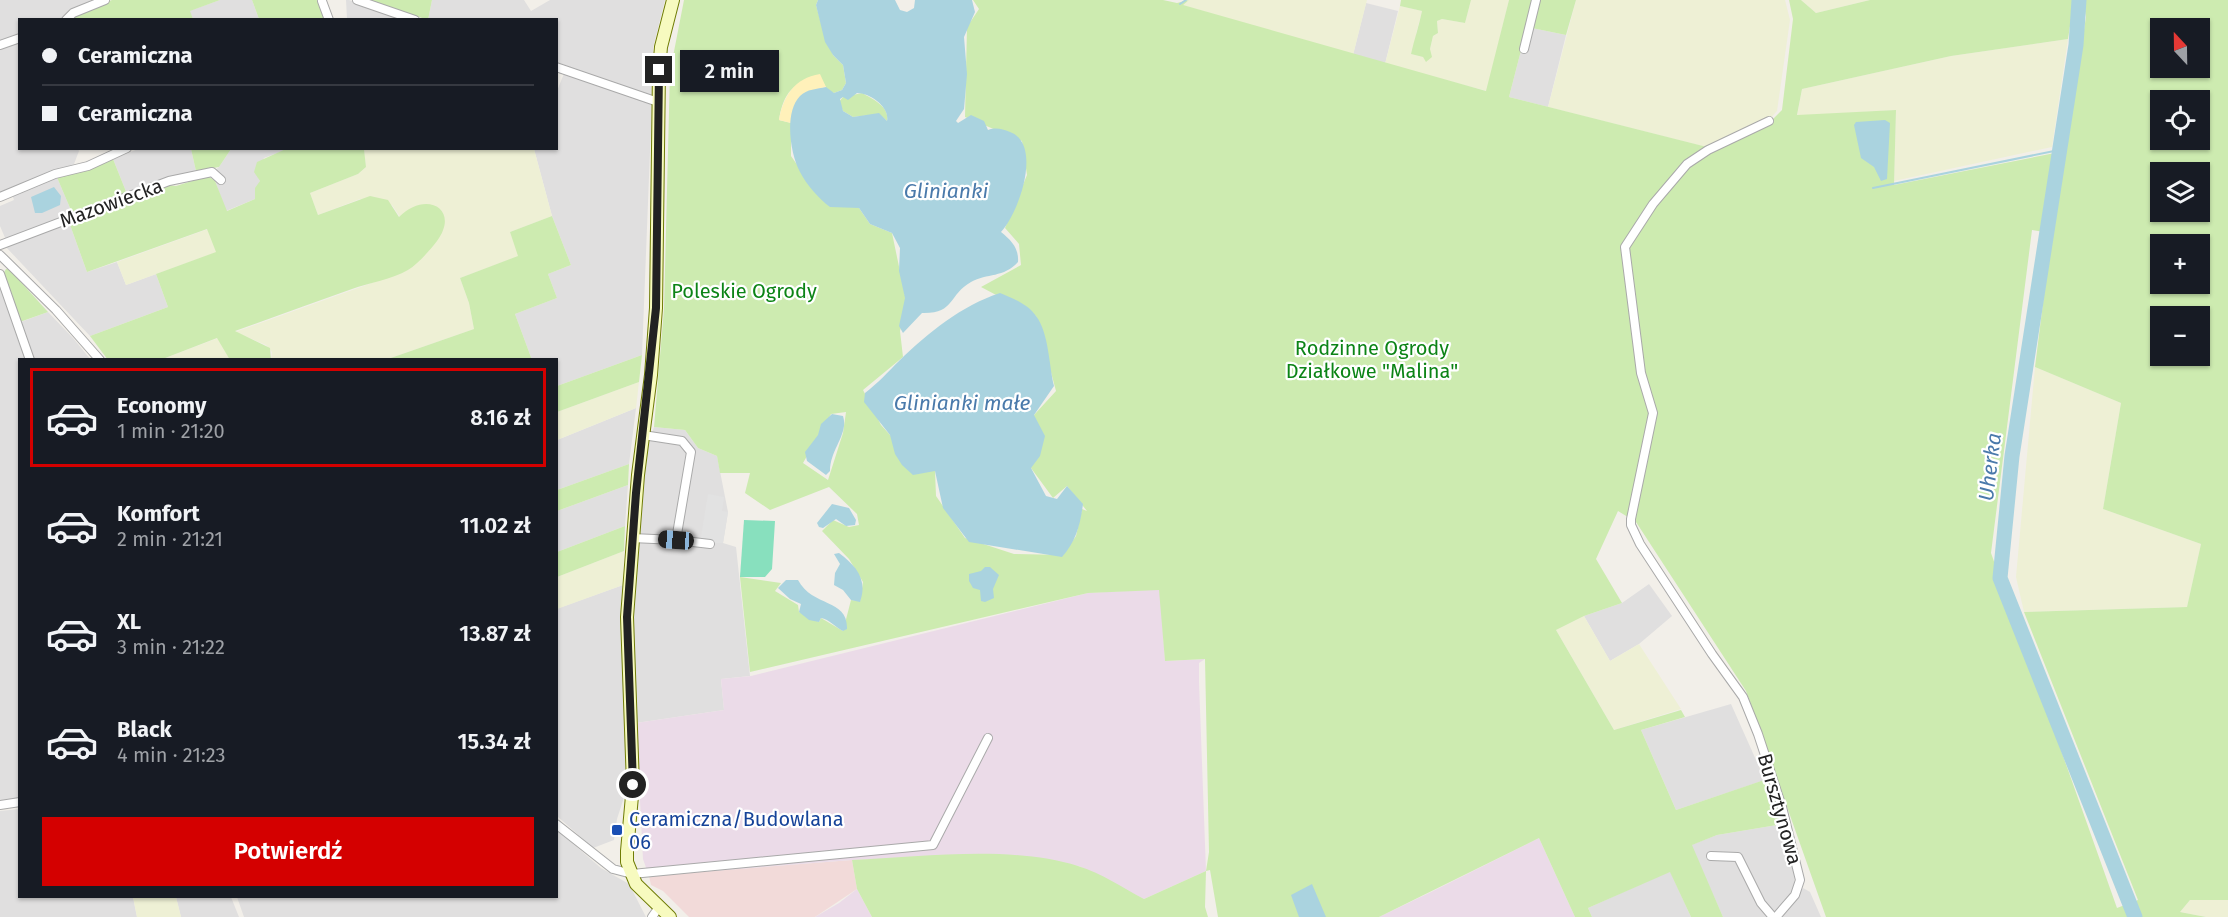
<!DOCTYPE html>
<html lang="pl">
<head>
<meta charset="utf-8">
<style>
	:root { --surface:#171b24; --page:#20242c; --text:#f1f3f6; --muted:#9ea1a6; --line:#363941; --accent:#d40000 }
	body { margin:0; font-family:"Fira Sans",sans-serif; background:var(--page); color:var(--text); height:100vh; display:flex; flex-direction:column; font-size:22px; white-space:nowrap }
	* { box-sizing:border-box; margin:0 }
	p { font-size:20px; color:var(--muted) }
	.icon { flex:none; width:33px; height:33px; fill:none; stroke:currentColor; stroke-width:2; stroke-linecap:round; stroke-linejoin:round }
	.map { position:relative; flex:1; overflow:hidden }
	.details { position:absolute; left:18px; top:358px; width:540px; height:540px; display:flex; flex-direction:column; background:var(--surface); border-radius:0px; box-shadow:0 2px 4px #0004 }
	.details>* { flex:none }
	.guide { position:absolute; left:18px; top:18px; width:540px; height:132px; border-radius:0px; box-shadow:0 2px 4px #0004; display:grid; align-content:center; height:132px; padding:0 24px; background:var(--surface) }
	.needle { width:39px; rotate:338deg }
	.fabs { position:absolute; left:2150px; top:18px; display:grid; gap:12px }
	.fabs a { display:grid; place-items:center; width:60px; height:60px; border-radius:0px; background:var(--surface); box-shadow:0 2px 4px #0004; font-size:30px }
	.end { position:absolute; width:27px; height:27px; margin:-14px; border:8px solid #222; background:#fff; box-shadow:0 0 0 3px #fff }
	.from { border-radius:50% }
	.bubble { position:absolute; height:42px; border-radius:0px; background:var(--surface); box-shadow:0 2px 4px #0004; font-size:20px; font-weight:600; line-height:42px; text-align:center }
	.car { position:absolute; width:18px; height:36px; margin:-18px -9px; border-radius:8px; box-shadow:0 0 4px 2px #0007; background:linear-gradient(#222 24%,#8ab4d8 0 40%,#222 0 76%,#8ab4d8 0 86%,#222 0) }
	.guide b { display:flex; align-items:center; gap:21px; height:57px; font-size:22px }
	.guide b+b { border-top:2px solid var(--line) }
	.guide i { width:15px; height:15px; background:var(--text) }
	ul { padding:10px 0 0; list-style:none }
	li { display:flex; align-items:center; gap:18px; height:99px; margin:0 12px 9px; padding:0 12px; border:3px solid transparent; border-radius:0px }
	li div { flex:1 }
	li b { display:block; font-size:22px }
	li em { font-style:normal; font-weight:600 }
	li.selected { border-color:var(--accent) }
	li>.icon { width:54px; height:54px; stroke-width:1.5 }
	.cta { display:flex; gap:12px; margin-top:auto; padding:12px 24px }
	.cta a { flex:1; height:69px; border-radius:0px; background:var(--accent); color:#fff; font-size:24px; font-weight:600; line-height:69px; text-align:center }
	.map>svg:first-child { display:block }
	.residential { fill:#e0dfdf }
	.commercial { fill:#f2dad9 }
	.industrial { fill:#ebdbe8 }
	.farmland { fill:#eef0d5 }
	.grass { fill:#cdebb0; fill-rule:evenodd }
	.sand { fill:#fff1ba }
	.pitch { fill:#88e0be }
	.parking { fill:#e2e2e2 }
	.water { fill:#aad3df; fill-rule:evenodd }
	.lines { fill:none; stroke-linecap:round; stroke-linejoin:round }
	.stream { stroke:#aad3df; stroke-width:2 }
	.river { stroke:#aad3df; stroke-width:15 }
	.street-casing { stroke:#a9a9a9; stroke-width:10 }
	.secondary-casing { stroke:#707d05; stroke-width:14 }
	.street { stroke:#fff; stroke-width:8 }
	.secondary { stroke:#f7fabf; stroke-width:12 }
	.route { stroke:#222; stroke-width:8 }
	.transit-dot { fill:#1a4fb4; stroke:#fff; stroke-width:2 }
	.labels { text-anchor:middle; stroke-width:4.5; stroke-linejoin:round; paint-order:stroke }
	.street-label { font-size:20px; fill:#222; stroke:#fff }
	.park-label { font-size:20px; fill:#0c8416; stroke:#fff }
	.transit-label { font-size:20px; fill:#164399; stroke:#fff; text-anchor:start }
	.water-label { font-size:21px; font-style:italic; fill:#4a7aab; stroke:#fff }
</style>
</head>
<body>
<div class="map">
<svg width="2228" height="917" viewBox="0 0 2228 917">
	<rect width="100%" height="100%" fill="#f2efe9"/>
	<path class="residential" d="M0,0H96L63,19L20,20L19,35L0,42Z
		M220,0H252L259,19H193L189,11Z
		M346,0H349L410,19H347Z
		M432,0H524L531,11L550,0H665L653,48L652,97L557,64L556,20H428Z
		M1366,3L1398,11L1385,64L1353,55Z
		M1527,27L1566,35L1548,107L1509,97Z
		M19,41L20,148L78,149L79,151L74,164L0,192V48Z
		M565,71L652,101L642,355L557,386L556,360H532L515,314L557,298L548,274L571,265L552,216L534,149L556,148L557,91Z
		M138,149H191L196,171L127,194L113,159Z
		M231,149H288L264,158L257,175L260,181L255,199L226,211L215,181L208,176L219,167Z
		M56,175L73,215L6,240L0,226V206L14,200L12,194Z
		M69,222L87,272L117,262L126,285L156,274L168,307L90,336L5,246Z
		M0,285L28,360H20L19,801L0,804Z
		M48,312L73,338L91,360H30L18,323Z
		M636,408L629,464L557,490V440Z
		M654,427L685,430L698,448L717,456L728,512L723,543L736,547L750,676L721,679L724,710L636,723L633,597L644,457Z
		M628,485L625,526L557,552V511Z
		M1649,584L1672,616L1639,644L1610,661L1584,616L1622,603Z
		M623,585L626,791L617,819L614,840L593,848L557,816L556,609Z
		M1731,704L1765,780L1676,810L1641,730Z
		M19,809L20,897H133L137,917H0V811Z
		M1783,824L1795,871L1794,890L1771,917H1723L1691,845L1717,835Z
		M557,830L601,868L629,884L646,917H244L237,897H556Z
		M1670,871L1691,917H1592L1588,908Z
		M1803,888L1810,892L1821,917H1782Z
		M176,897H231L239,917H181Z"/>
	<path class="commercial" d="M852,860L857,889L815,917H689L663,891L651,885L649,876Z"/>
	<path class="industrial" d="M1160,589L1165,661L1205,659L1199,663V682L1206,871L1144,899L1079,866L940,857L852,860L649,876L643,859L636,723L724,710L721,679L751,676L1088,593Z
		M1539,838L1575,917H1379L1431,892Z
		M857,889L872,917H815L839,903Z"/>
	<path class="farmland" d="M1189,0H1367L1353,55L1182,5Z
		M1471,0H1509L1487,91L1385,64L1400,6L1422,11L1416,34V44L1411,54L1423,57L1427,62L1433,36L1438,33L1437,21L1442,19L1465,23Z
		M1576,0H1785L1790,20L1777,111L1768,121L1710,148L1548,107Z
		M1801,0H1870L1816,13Z
		M2068,39L2052,147L1894,181L1896,110L1797,116L1802,89L1951,56Z
		M364,149H534L552,216L510,232L519,256L460,278L469,303L474,329L385,360H271L272,352L266,345L235,332L408,270L437,240L400,217L392,205L360,199L318,215L310,193L358,174L366,167Z
		M208,229L217,252L126,285L117,262Z
		M218,338L230,360H160Z
		M2035,367L2121,403L2103,509L2201,544L2187,607L2024,612L2016,577Z
		M639,382L636,408L557,440V412Z
		M624,551L623,585L557,609V577Z
		M1584,616L1610,661L1639,644L1681,709L1614,730L1556,630Z
		M133,897H176L181,917H137Z
		M2190,900H2228V917H2206L2180,912Z"/>
	<path class="grass" d="M112,0H220L190,11L193,19L69,20L78,13Z
		M252,0H320L327,19H259Z
		M369,0H432L428,20Z
		M684,0H818L816,5L821,23L833,55L843,65L846,83L842,90L834,93L828,91L819,75C793,84 784,91 779,120L791,123V156L816,192L859,208L870,224L892,233L907,305L900,331L903,357L863,390L881,425L890,435L935,471L936,496L965,538L1014,554L1063,555L1076,536L1082,509L1087,511L1067,486L1053,498L1031,468L1034,415L1056,391L1036,316L981,287L1021,265L1019,244L1005,228L1027,175L1022,141L965,117L967,27L979,9L973,0H1163L1177,3L1189,0L1183,5L1486,91L1509,0H1576L1566,35L1527,27L1509,97L1707,147L1770,122L1782,110L1793,19L1789,0H1801L1816,13L1870,0H2074L2068,39L1951,56L1802,89L1797,115L1896,110L1894,185L2055,153L2044,232L2032,230L1991,553L2117,908L2138,900L2024,612L2187,607L2201,544L2103,509L2121,403L2035,367L2050,247L2086,17L2083,0H2228V900H2190L2180,912L2206,917H1826L1746,691L1636,522L1618,511L1596,559L1622,603L1584,616L1556,630L1614,730L1681,710L1685,717L1641,730L1676,810L1770,778L1783,824L1717,835L1692,845L1723,917H1691L1670,872L1588,908L1592,917H1575L1539,838L1379,917H1218L1210,870L1206,871L1205,907L1208,917H872L857,889L852,860C922,857 1011,845 1078,866C1101,873 1123,888 1144,899L1206,871L1209,852L1205,659L1165,661L1159,590L1088,593L750,672L740,577L781,583L775,591L798,605L799,612L819,622L821,618L843,631L851,600L860,601L863,582L849,559L822,531L833,520L849,527L859,525L857,514L829,487L770,510L745,493L750,473H720L717,456L698,448L685,430L654,427L664,309L670,72ZM2160,28H2199V68H2160ZM2160,100H2199V140H2160ZM2160,172H2199V212H2160ZM2160,244H2199V284H2160ZM2160,316H2199V356H2160ZM846,412L843,433L828,480L803,463L831,414Z
		M1401,0H1471L1465,23L1442,19L1437,21L1438,33L1433,36L1430,49L1432,57L1426,62L1423,57L1411,54C1414,40 1419,26 1422,11L1400,6Z
		M862,93C873,99 890,107 887,121L879,114L853,117L843,111L839,102L843,97Z
		M288,148L364,149L366,167L358,174L310,193L318,215L370,196L388,200L399,217C425,190 461,208 437,241C430,250 418,264 408,270C392,279 369,283 352,289C313,303 274,317 235,331L270,348L271,360H230L217,338L160,360H108L90,336L168,307L156,274L216,252L207,229L87,272L69,222L167,185L176,186L208,176L215,181L227,211L255,199V188L260,181L254,172L257,162Z
		M191,149H231L219,167L196,171Z
		M113,159L127,194L73,215L56,175Z
		M552,216L571,265L548,274L557,298L515,314L532,360H385L474,329L469,303L460,278L518,256L510,232Z
		M6,269H9L48,312L17,323L3,274Z
		M642,355L639,382L557,412V386Z
		M629,464L628,485L557,511V490Z
		M625,526L624,551L557,577V552Z"/>
	<path class="sand" d="M820,74L826,87C804,91 795,101 791,123L779,120C783,97 794,78 820,74Z"/>
	<path class="pitch" d="M744,520L775,521L772,569L765,577H740Z"/>
	<path class="parking" d="M708,494L724,497L722,511L728,512L723,543H700Z"/>
	<path class="water" d="M818,0H895L900,10L907,12L914,8L915,0H972L975,12L964,37L967,74L964,109L956,121L958,123L971,115L984,121L988,130C996,127 1002,129 1010,132C1043,144 1019,213 1001,232C1011,240 1019,248 1018,262C1004,278 987,273 971,282C948,295 955,314 922,313L903,333L899,326L905,298L899,271L900,248L892,233L870,224L859,208L830,207C819,199 806,184 800,172C790,154 784,112 800,96C807,89 817,89 826,87L834,93L842,90L846,83L843,65L833,55L825,42L816,5ZM857,93C870,93 890,107 887,121L879,113L853,117L843,111L840,99L843,97L848,100Z
		M1885,120L1890,123L1887,179L1881,181L1874,167L1861,158L1854,125L1856,122Z
		M54,187L61,196L60,205L42,213H35L31,197Z
		M1000,293C1012,298 1028,304 1036,316C1049,333 1049,366 1054,386L1034,415L1045,436L1040,456L1031,468L1046,496L1057,499L1067,486L1083,504C1080,526 1076,541 1062,557L969,542L943,508L935,471L913,475L902,465L895,454L890,435L864,402L865,393C878,383 888,372 899,361C929,332 961,306 1000,293Z
		M832,414L843,416C849,434 830,449 830,471L826,475L807,461L805,452L818,435L821,424Z
		M832,504L849,508L856,520L855,525L846,526L836,519L823,528L819,527L817,523Z
		M839,553C856,566 868,579 860,602L851,600L843,590L834,585L835,573L840,564L834,554Z
		M985,567H990L999,575L993,589L994,598L985,602L981,601L980,590L973,588L969,581V574L981,571Z
		M786,580H798C813,608 848,598 847,629L843,631C836,628 829,619 821,618L819,622L809,620L799,612L801,604L790,599L778,588Z
		M1312,884L1326,917H1299L1291,895Z"/>
	<g class="lines">
		<path class="stream" d="M1180,4L1186,0
			M1873,188L2059,150"/>
		<path class="river" d="M2079,0L2076,45L2012,456L2000,578L2135,917"/>
		<defs>
			<path id="street" d="M357,0L415,20
				M322,1L329,20
				M66,20L73,13L105,0
				M0,45L20,38
				M1524,49L1536,0
				M556,67L658,102
				M1769,121L1708,150L1687,164L1653,204L1625,247L1641,373L1653,413L1631,519V525L1640,544L1712,654L1743,697L1758,734L1782,807L1800,880L1795,895L1776,917
				M0,197L55,174L88,166L127,148
				M0,245L169,181L212,172L221,180
				M0,255L56,310L100,360
				M0,274L30,360
				M632,538L676,540L691,452L682,441L643,435
				M676,540L710,544
				M0,805L20,802
				M556,824L613,869L632,874L933,845L988,738
				M1711,856L1738,857L1761,903L1773,917
				M652,917L659,907"/>
			<path id="secondary" d="M670,917L636,884L627,862V851L633,785L627,617L638,475L651,375L656,308L659,70L661,47L673,0"/>
		</defs>
		<use href="#street" class="street-casing"/>
		<use href="#secondary" class="secondary-casing"/>
		<use href="#street" class="street"/>
		<use href="#secondary" class="secondary"/>
	</g>
	<g class="lines">
		<path class="route" d="M633,785L627,617L636,493L656,308L659,70"/>
	</g>
	<rect class="transit-dot" x="611" y="824" width="12" height="12" rx="3"/>
	<g class="labels">
		<g class="street-label">
			<text transform="translate(111 203) rotate(-20)" y="7">Mazowiecka</text>
			<text transform="translate(1780 809) rotate(74)" y="7">Bursztynowa</text>
		</g>
		<g class="park-label">
			<text x="744" y="298">Poleskie Ogrody</text>
			<text x="1372" y="355">Rodzinne Ogrody<tspan x="1372" dy="23">Działkowe "Malina"</tspan></text>
		</g>
		<g class="transit-label">
			<text x="629" y="826">Ceramiczna/Budowlana<tspan x="629" dy="23">06</tspan></text>
		</g>
		<g class="water-label">
			<text x="946" y="198">Glinianki</text>
			<text x="962" y="410">Glinianki małe</text>
			<text transform="translate(1990 467) rotate(-83)" y="7">Uherka</text>
		</g>
	</g>
</svg>
<div class="fabs">
<a><svg class="needle" viewBox="-14 -14 28 28"><path d="M0-13l5 13h-10z" fill="#e53935"/><path d="M0 13l5-13h-10z" fill="#9ea1a6"/></svg></a>
<a><svg class="icon" aria-label="locate" viewBox="0 0 24 24"><circle cx="12" cy="12" r="6"/><path d="M12 2v4M12 18v4M2 12h4M18 12h4"/></svg></a>
<a><svg class="icon" aria-label="layers" viewBox="0 0 24 24"><path d="M12 4l9 5-9 5-9-5zM3 14l9 5 9-5"/></svg></a>
<a>+</a>
<a>−</a>
</div>
<i class="end from" style="left:633px;top:785px"></i>
<i class="end" style="left:659px;top:70px"></i>
<div class="bubble" style="left:680px;top:50px;width:99px">2 min</div>
<i class="car" style="left:676px;top:540px;rotate:274deg"></i>
<div class="guide">
<b><i class="from"></i>Ceramiczna</b>
<b><i></i>Ceramiczna</b>
</div>
<section class="details">
<ul>
<li class="selected"><svg class="icon" aria-label="car" viewBox="0 0 24 24"><path d="M5 17H2v-5l4-1 3-4h7l3 4 3 1v5h-3M9 17h6M6 11h13"/><circle cx="7" cy="17" r="2"/><circle cx="17" cy="17" r="2"/></svg><div><b>Economy</b><p>1 min · 21:20</p></div><em>8.16 zł</em></li>
<li><svg class="icon" aria-label="car" viewBox="0 0 24 24"><path d="M5 17H2v-5l4-1 3-4h7l3 4 3 1v5h-3M9 17h6M6 11h13"/><circle cx="7" cy="17" r="2"/><circle cx="17" cy="17" r="2"/></svg><div><b>Komfort</b><p>2 min · 21:21</p></div><em>11.02 zł</em></li>
<li><svg class="icon" aria-label="car" viewBox="0 0 24 24"><path d="M5 17H2v-5l4-1 3-4h7l3 4 3 1v5h-3M9 17h6M6 11h13"/><circle cx="7" cy="17" r="2"/><circle cx="17" cy="17" r="2"/></svg><div><b>XL</b><p>3 min · 21:22</p></div><em>13.87 zł</em></li>
<li><svg class="icon" aria-label="car" viewBox="0 0 24 24"><path d="M5 17H2v-5l4-1 3-4h7l3 4 3 1v5h-3M9 17h6M6 11h13"/><circle cx="7" cy="17" r="2"/><circle cx="17" cy="17" r="2"/></svg><div><b>Black</b><p>4 min · 21:23</p></div><em>15.34 zł</em></li>
</ul>
<div class="cta"><a>Potwierdź</a></div>
</section>
</div>
</body>
</html>
